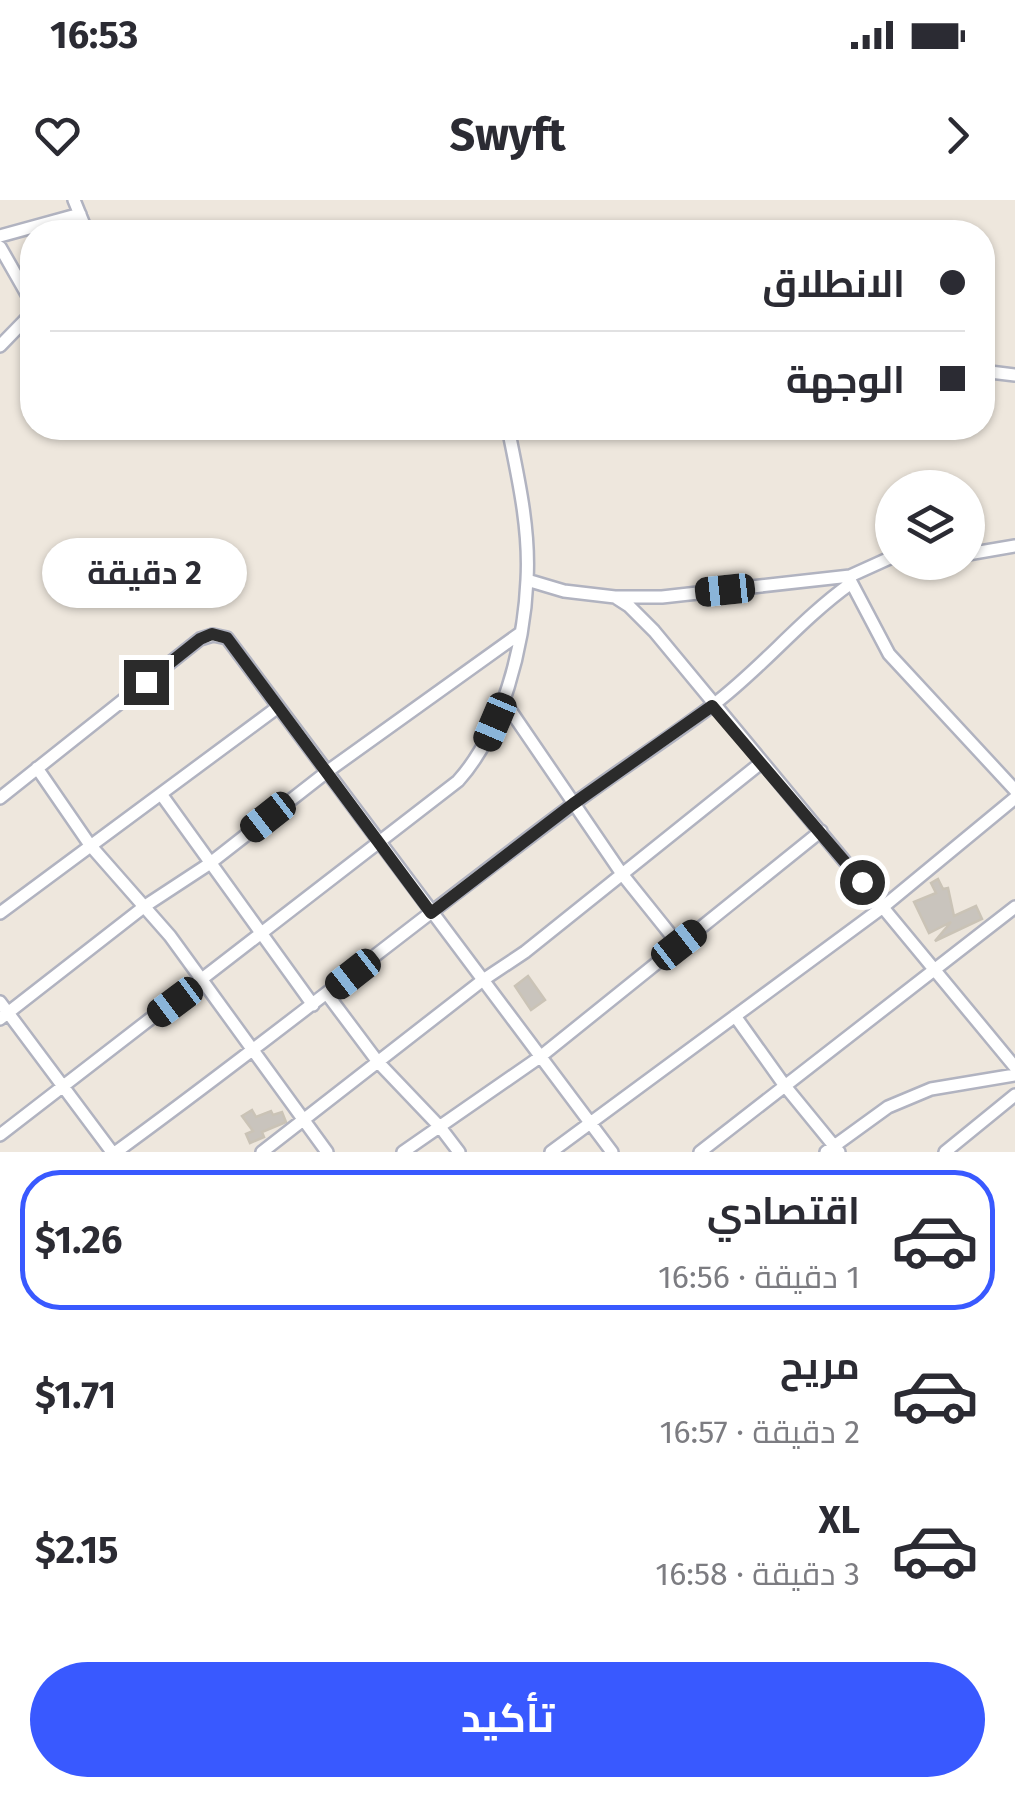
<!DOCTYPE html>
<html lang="ar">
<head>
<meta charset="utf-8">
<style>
	:root { --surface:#fff; --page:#f2f2f3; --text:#2b2b33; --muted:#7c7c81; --line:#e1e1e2; --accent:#3959ff }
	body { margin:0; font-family:"Fira Sans",Cairo,sans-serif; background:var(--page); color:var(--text); direction:rtl; height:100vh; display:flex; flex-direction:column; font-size:38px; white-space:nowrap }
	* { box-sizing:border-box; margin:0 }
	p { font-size:32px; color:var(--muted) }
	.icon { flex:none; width:55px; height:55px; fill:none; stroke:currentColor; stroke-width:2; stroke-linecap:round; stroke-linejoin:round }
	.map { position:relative; height:952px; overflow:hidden; direction:ltr }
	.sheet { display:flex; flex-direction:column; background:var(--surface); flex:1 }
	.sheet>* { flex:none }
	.top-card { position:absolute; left:20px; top:20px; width:975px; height:220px; border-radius:40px; box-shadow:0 2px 8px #0004; direction:rtl; display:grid; align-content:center; height:220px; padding:0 30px; background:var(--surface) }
	.fabs { position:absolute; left:875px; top:270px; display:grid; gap:20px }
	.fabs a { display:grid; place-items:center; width:110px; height:110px; border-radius:50%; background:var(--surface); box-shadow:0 2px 8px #0004; font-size:50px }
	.end { position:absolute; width:45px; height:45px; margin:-22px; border:12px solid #2b2b2b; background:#fff; box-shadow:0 0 0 5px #fff }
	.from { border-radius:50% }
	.bubble { position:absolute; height:70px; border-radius:35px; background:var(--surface); box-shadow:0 2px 8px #0004; font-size:32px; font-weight:700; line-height:70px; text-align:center; direction:rtl }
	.car { position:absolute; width:30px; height:60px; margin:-30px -15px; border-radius:12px; box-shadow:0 0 8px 2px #0007; background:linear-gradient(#222 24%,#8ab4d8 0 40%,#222 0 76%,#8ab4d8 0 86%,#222 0) }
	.top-card b { display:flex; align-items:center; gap:35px; height:95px; font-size:38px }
	.top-card b+b { border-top:2px solid var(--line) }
	.top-card i { width:25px; height:25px; background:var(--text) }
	ul { padding:18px 0 0; list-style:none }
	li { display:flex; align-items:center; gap:30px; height:140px; margin:0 20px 15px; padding:0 10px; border:5px solid transparent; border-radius:40px }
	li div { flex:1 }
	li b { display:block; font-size:38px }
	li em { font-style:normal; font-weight:700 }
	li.on { border-color:var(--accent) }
	li>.icon { width:90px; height:90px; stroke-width:1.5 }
	.action { display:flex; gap:20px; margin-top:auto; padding:20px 30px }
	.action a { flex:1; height:115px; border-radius:60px; background:var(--accent); color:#fff; font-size:40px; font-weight:700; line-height:115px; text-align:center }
	.status { display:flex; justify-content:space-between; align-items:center; height:70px; padding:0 50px; background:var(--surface); direction:ltr }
	.status svg { height:28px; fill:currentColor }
	header { display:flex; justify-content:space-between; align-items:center; height:130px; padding:0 30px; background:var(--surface); font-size:45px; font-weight:700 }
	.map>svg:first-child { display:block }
	.building { fill:#c9c4bd; stroke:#cac3b6; stroke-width:2.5 }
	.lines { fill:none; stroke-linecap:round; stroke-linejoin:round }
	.street-casing { stroke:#b1b3c0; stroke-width:16 }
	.street { stroke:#fff; stroke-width:11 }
	.route { stroke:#2b2b2b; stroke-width:12 }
</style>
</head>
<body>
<div class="status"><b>16:53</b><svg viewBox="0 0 49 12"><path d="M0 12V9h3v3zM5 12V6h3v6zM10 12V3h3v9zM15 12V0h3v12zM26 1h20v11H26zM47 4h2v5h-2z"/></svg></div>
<header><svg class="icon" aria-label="forward" viewBox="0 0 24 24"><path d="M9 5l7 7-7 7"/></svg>Swyft<svg class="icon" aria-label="heart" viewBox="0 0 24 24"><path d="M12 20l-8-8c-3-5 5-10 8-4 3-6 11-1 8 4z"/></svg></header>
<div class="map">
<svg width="1015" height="952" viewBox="0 0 1015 952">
	<rect width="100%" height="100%" fill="#eee7dd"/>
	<path class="building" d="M938,679L943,689L948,688L954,716L976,706L982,719L935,741L951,722L929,733L914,702L936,693L931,683Z
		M528,776L545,800L531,810L515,786Z
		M252,910L256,917L271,911L273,915L282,912L286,922L262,932L264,937L250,943L246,934L253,931L242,916Z"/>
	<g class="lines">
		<defs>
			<path id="street" d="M74,0L87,32
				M0,36L80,14
				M0,47L32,103
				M0,146L32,113
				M982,171L1015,175
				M968,354L1015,346
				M527,380L564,391L615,397H662L850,376L892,357
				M850,380L889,454L1015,590
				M615,397L629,406L654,431L1015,867
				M504,501L622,674L679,745
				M37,568L90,645L170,736L327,952
				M161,594L313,805
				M0,598L200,439L213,435L227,438L612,952
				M0,713L278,507
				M327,794L378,862L440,927L459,952
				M0,802L112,952
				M735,816L785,886L839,952
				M0,819L145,706L209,664L328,571L519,434
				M0,935L458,581C503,531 524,446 527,380C530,329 518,277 508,228
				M116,952C270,840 418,720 571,606C617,571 667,540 713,505C762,468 800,420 850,384
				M262,952L483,780L525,752L762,562
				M403,952L540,857L821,631
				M551,952L883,707L1015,598
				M700,952L1015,707
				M826,952L888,907L931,889L1015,875
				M945,952L1015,895"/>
		</defs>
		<use href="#street" class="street-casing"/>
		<use href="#street" class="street"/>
	</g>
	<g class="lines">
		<path class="route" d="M146,482L200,439L212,434L227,438L431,713L573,604L712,506L862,682"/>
	</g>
</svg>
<div class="fabs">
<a><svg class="icon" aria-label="layers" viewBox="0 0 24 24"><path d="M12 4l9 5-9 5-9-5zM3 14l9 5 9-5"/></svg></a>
</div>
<i class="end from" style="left:862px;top:682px"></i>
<i class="end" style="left:146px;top:482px"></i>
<div class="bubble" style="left:42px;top:338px;width:205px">2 دقيقة</div>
<i class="car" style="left:725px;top:390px;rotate:264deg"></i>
<i class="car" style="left:495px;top:522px;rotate:203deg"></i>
<i class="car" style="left:268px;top:617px;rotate:232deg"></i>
<i class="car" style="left:679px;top:745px;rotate:52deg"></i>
<i class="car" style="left:353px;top:774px;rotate:232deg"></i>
<i class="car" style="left:175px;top:802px;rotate:233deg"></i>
<div class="top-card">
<b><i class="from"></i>الانطلاق</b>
<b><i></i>الوجهة</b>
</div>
</div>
<section class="sheet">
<ul>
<li class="on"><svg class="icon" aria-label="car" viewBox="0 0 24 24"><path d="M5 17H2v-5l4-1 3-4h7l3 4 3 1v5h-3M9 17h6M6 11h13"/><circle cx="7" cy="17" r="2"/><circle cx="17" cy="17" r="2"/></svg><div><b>اقتصادي</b><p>1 دقيقة · 16:56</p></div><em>$1.26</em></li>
<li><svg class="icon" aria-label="car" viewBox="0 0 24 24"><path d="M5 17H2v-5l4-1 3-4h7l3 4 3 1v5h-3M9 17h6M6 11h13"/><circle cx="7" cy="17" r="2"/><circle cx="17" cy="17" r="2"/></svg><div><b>مريح</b><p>2 دقيقة · 16:57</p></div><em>$1.71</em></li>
<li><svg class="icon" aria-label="car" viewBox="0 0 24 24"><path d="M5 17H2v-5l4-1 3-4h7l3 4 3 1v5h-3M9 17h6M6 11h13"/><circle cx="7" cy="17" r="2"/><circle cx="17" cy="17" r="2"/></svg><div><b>XL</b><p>3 دقيقة · 16:58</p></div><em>$2.15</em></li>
</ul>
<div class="action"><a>تأكيد</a></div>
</section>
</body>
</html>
